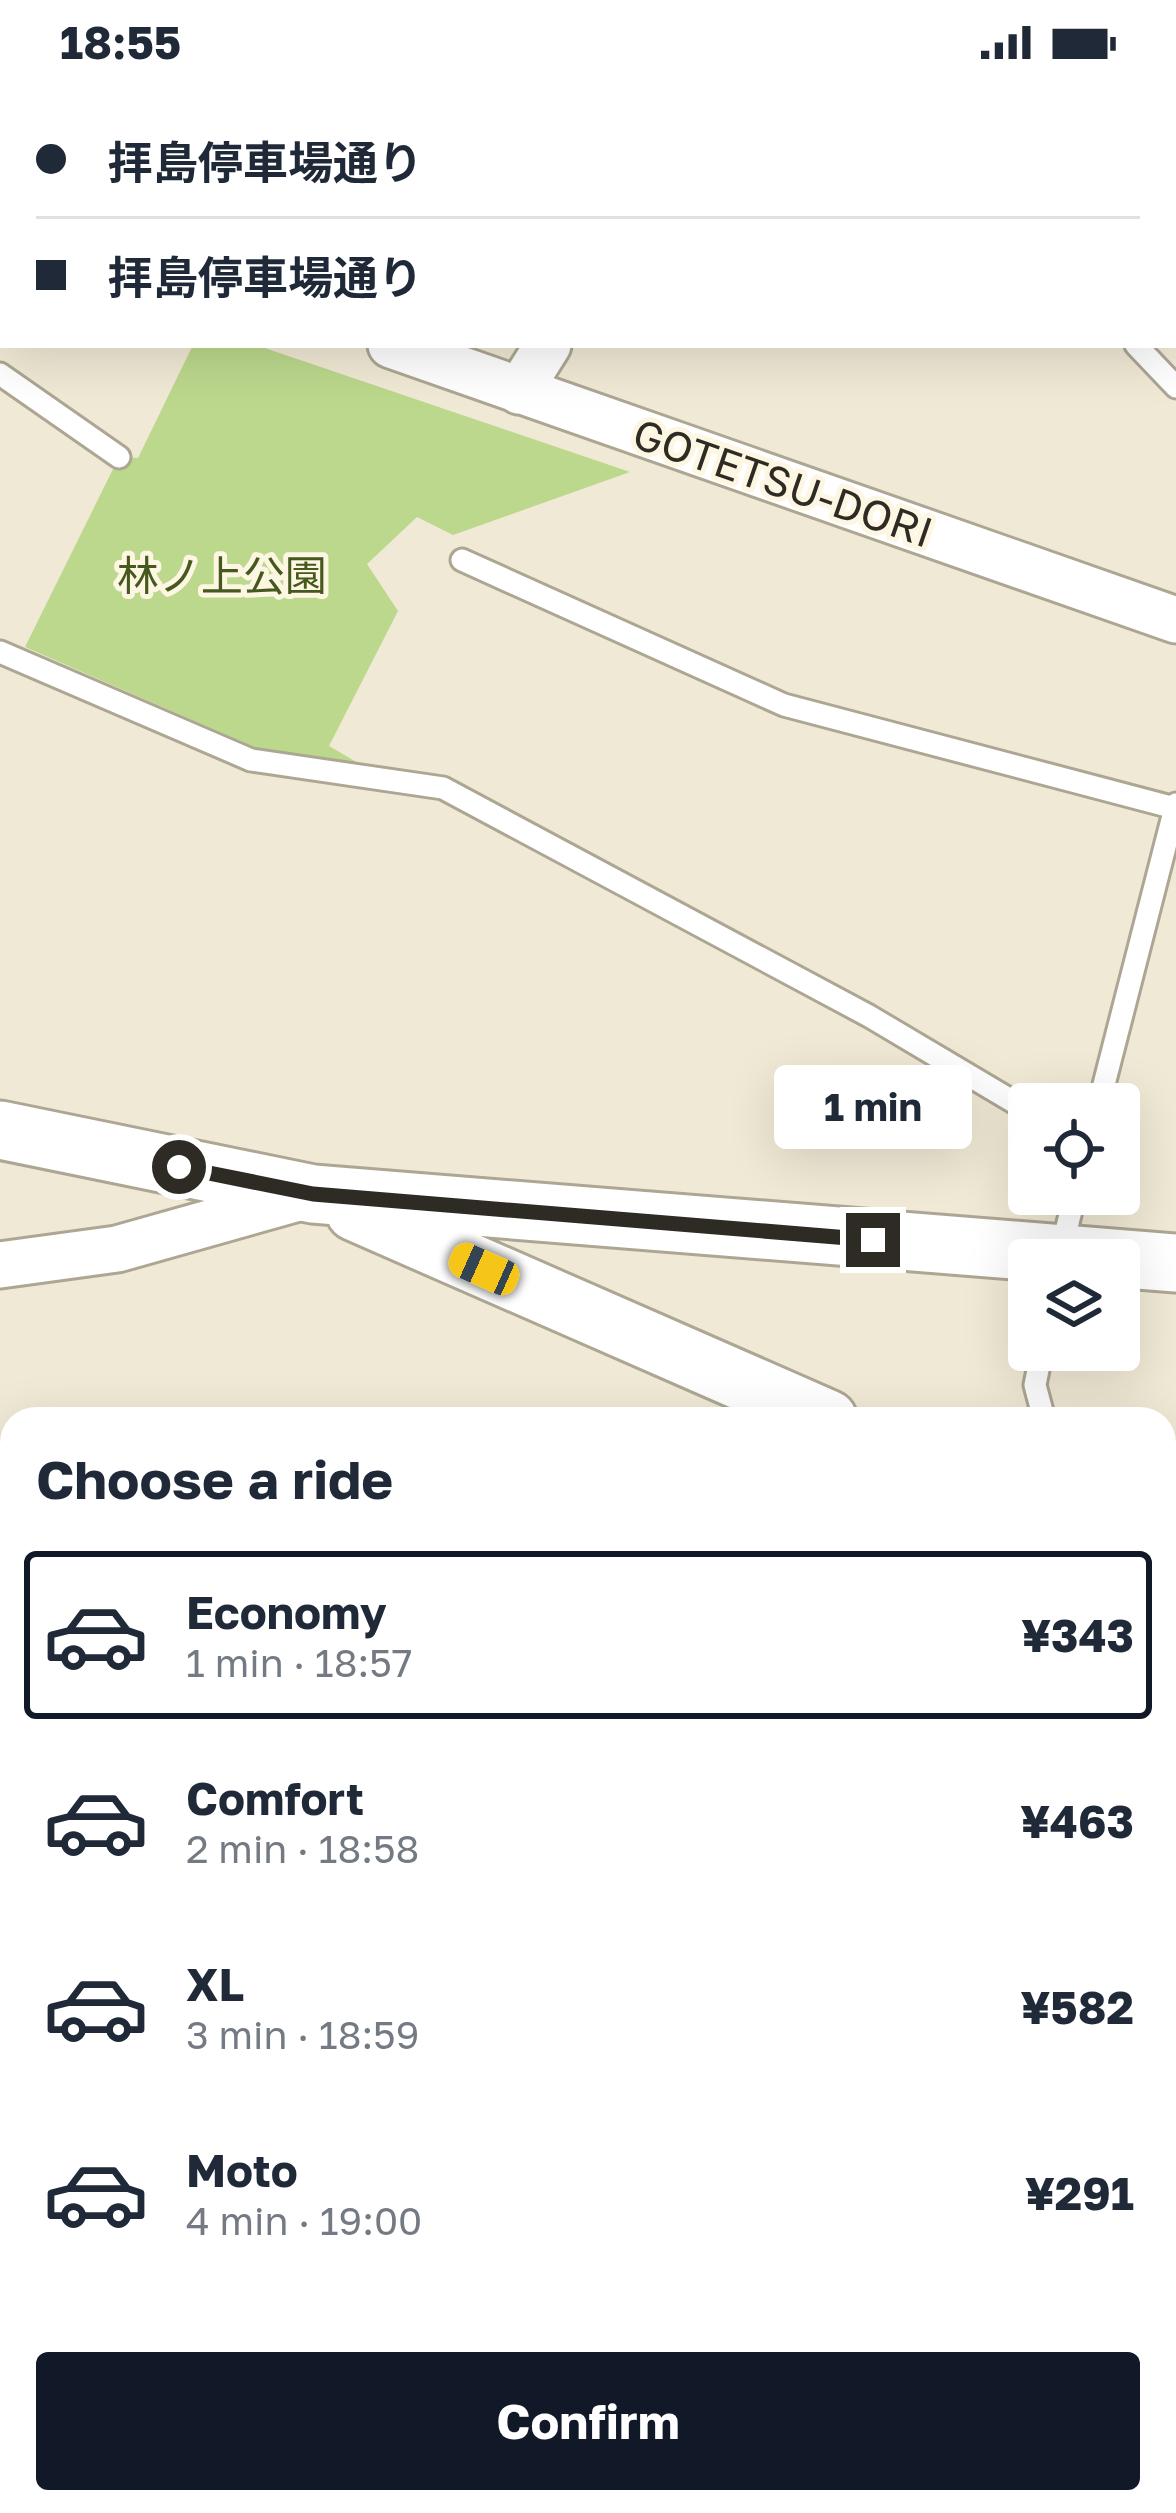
<!DOCTYPE html>
<html lang="en">
<head>
<meta charset="utf-8">
<style>
	:root { --surface:#fff; --page:#f2f2f3; --text:#1f2937; --muted:#747a83; --line:#e0e1e3; --accent:#111827 }
	body { margin:0; font-family:"Golos Text","Noto Sans JP",sans-serif; background:var(--page); color:var(--text); height:100vh; display:flex; flex-direction:column; font-size:45px; white-space:nowrap }
	* { box-sizing:border-box; margin:0 }
	p { font-size:39px; color:var(--muted) }
	.icon { flex:none; width:66px; height:66px; fill:none; stroke:currentColor; stroke-width:2; stroke-linecap:round; stroke-linejoin:round }
	.map { position:relative; flex:1; overflow:hidden }
	.side { position:absolute; left:0px; top:1323px; width:1176px; height:1107px; display:flex; flex-direction:column; background:var(--surface); border-radius:36px 36px 0 0; box-shadow:0 12px 48px #0002 }
	.side>* { flex:none }
	.top-card { position:absolute; left:0px; top:0px; width:1176px; height:264px; box-shadow:0 12px 48px #0002; display:grid; align-content:center; height:264px; padding:0 36px; background:var(--surface) }
	.fabs { position:absolute; left:1008px; top:999px; display:grid; gap:24px }
	.fabs a { display:grid; place-items:center; width:132px; height:132px; border-radius:12px; background:var(--surface); box-shadow:0 12px 48px #0002; font-size:60px }
	.end { position:absolute; width:54px; height:54px; margin:-27px; border:15px solid #2e2b24; background:#fff; box-shadow:0 0 0 6px #fff }
	.from { border-radius:50% }
	.bubble { position:absolute; height:84px; border-radius:12px; background:var(--surface); box-shadow:0 12px 48px #0002; font-size:39px; font-weight:700; line-height:84px; text-align:center }
	.car { position:absolute; width:36px; height:72px; margin:-36px -18px; border-radius:15px; box-shadow:0 0 9px 3px #0007; background:linear-gradient(#f5c518 24%,#345 0 40%,#f5c518 0 76%,#345 0 86%,#f5c518 0) }
	.top-card b { display:flex; align-items:center; gap:42px; height:114px; font-size:45px }
	.top-card b+b { border-top:3px solid var(--line) }
	.top-card i { width:30px; height:30px; background:var(--text) }
	ul { padding:0; list-style:none }
	li { display:flex; align-items:center; gap:36px; height:168px; margin:0 24px 18px; padding:0 12px; border:6px solid transparent; border-radius:12px }
	li div { flex:1 }
	li b { display:block; font-size:45px }
	li em { font-style:normal; font-weight:700 }
	li.active { border-color:var(--accent) }
	li>.icon { width:108px; height:108px; stroke-width:1.5 }
	h2 { padding:0 36px; font-size:54px; line-height:144px }
	.primary-button { display:flex; gap:24px; margin-top:auto; padding:24px 36px }
	.primary-button a { flex:1; height:138px; border-radius:12px; background:var(--accent); color:#fff; font-size:48px; font-weight:700; line-height:138px; text-align:center }
	.status { display:flex; justify-content:space-between; align-items:center; height:84px; padding:0 60px; background:var(--surface); direction:ltr }
	.status svg { height:33px; fill:currentColor }
	.map>svg:first-child { display:block }
	.green { fill:#bcd88c }
	.building { fill:#b7b9fa; stroke:#797a8c; stroke-width:3 }
	.lines { fill:none; stroke-linecap:round; stroke-linejoin:round }
	.service-casing { stroke:#ada693; stroke-width:27 }
	.minor-casing { stroke:#ada693; stroke-width:51 }
	.tertiary-casing { stroke:#ada693; stroke-width:63 }
	.path { stroke:#b4ae9e; stroke-width:8; stroke-dasharray:6 9; stroke-linecap:butt }
	.service { stroke:#fff; stroke-width:21 }
	.minor { stroke:#fff; stroke-width:45 }
	.tertiary { stroke:#fff; stroke-width:57 }
	.route { stroke:#2e2b24; stroke-width:15 }
	.labels { text-anchor:middle; stroke-width:10; stroke-linejoin:round; paint-order:stroke }
	.street-label { font-size:42px; fill:#2e2b24; stroke:#fdf6e2 }
	.park-label { font-size:42px; fill:#45581d; stroke:#fdf6e2 }
</style>
</head>
<body>
<div class="status"><b>18:55</b><svg viewBox="0 0 49 12"><path d="M0 12V9h3v3zM5 12V6h3v6zM10 12V3h3v9zM15 12V0h3v12zM26 1h20v11H26zM47 4h2v5h-2z"/></svg></div>
<div class="map">
<svg width="1176" height="2429" viewBox="0 0 1176 2429">
	<rect width="100%" height="100%" fill="#f0e9d5"/>
	<path class="green" d="M193,261H256L630,388L453,451L417,433L367,480L398,527L329,662L365,683L256,664L25,563L119,373L138,374Z"/>
	<path class="building" d="M820,0H935L818,3Z"/>
	<g class="lines">
		<defs>
			<path id="service" d="M1109,0V3
				M100,3L102,0
				M1173,247L1176,244
				M1136,261L1176,303
				M0,290L119,373
				M462,476L784,621L1175,724
				M0,568L251,676L443,704L869,932L1029,1027
				M1099,1020L1176,720
				M1061,1168L1075,1110
				M1042,1266L1035,1301L1044,1335
				M0,1647H12
				M0,1906L12,1900
				M0,2070L12,2084
				M0,2233L12,2227
				M692,2418L701,2429
				M988,2418L997,2429
				M1172,2429L1176,2426"/>
			<path id="minor" d="M672,0L677,3
				M0,122L3,123
				M391,261L1176,536
				M519,307L548,261
				M0,1181L117,1165L312,1110
				M1164,2249L1176,2261
				M461,2429L468,2418"/>
			<path id="tertiary" d="M0,1046L313,1110L1176,1179
				M355,1128L828,1335
				M1164,1487L1176,1492"/>
		</defs>
		<use href="#service" class="service-casing"/>
		<use href="#minor" class="minor-casing"/>
		<use href="#tertiary" class="tertiary-casing"/>
		<path class="path" d="M1164,1621L1176,1614"/>
		<use href="#service" class="service"/>
		<use href="#minor" class="minor"/>
		<use href="#tertiary" class="tertiary"/>
	</g>
	<g class="lines">
		<path class="route" d="M179,1083L313,1110L873,1156"/>
	</g>
	<g class="labels">
		<g class="street-label">
			<text transform="translate(783 399) rotate(19)" y="15">GOTETSU-DORI</text>
		</g>
		<g class="park-label">
			<text x="222" y="507">林ノ上公園</text>
		</g>
	</g>
</svg>
<div class="fabs">
<a><svg class="icon" aria-label="locate" viewBox="0 0 24 24"><circle cx="12" cy="12" r="6"/><path d="M12 2v4M12 18v4M2 12h4M18 12h4"/></svg></a>
<a><svg class="icon" aria-label="layers" viewBox="0 0 24 24"><path d="M12 4l9 5-9 5-9-5zM3 14l9 5 9-5"/></svg></a>
</div>
<i class="end from" style="left:179px;top:1083px"></i>
<i class="end" style="left:873px;top:1156px"></i>
<div class="bubble" style="left:774px;top:981px;width:198px">1 min</div>
<i class="car" style="left:484px;top:1185px;rotate:294deg"></i>
<div class="top-card">
<b><i class="from"></i>拝島停車場通り</b>
<b><i></i>拝島停車場通り</b>
</div>
<section class="side">
<h2>Choose a ride</h2>
<ul>
<li class="active"><svg class="icon" aria-label="car" viewBox="0 0 24 24"><path d="M5 17H2v-5l4-1 3-4h7l3 4 3 1v5h-3M9 17h6M6 11h13"/><circle cx="7" cy="17" r="2"/><circle cx="17" cy="17" r="2"/></svg><div><b>Economy</b><p>1 min · 18:57</p></div><em>¥343</em></li>
<li><svg class="icon" aria-label="car" viewBox="0 0 24 24"><path d="M5 17H2v-5l4-1 3-4h7l3 4 3 1v5h-3M9 17h6M6 11h13"/><circle cx="7" cy="17" r="2"/><circle cx="17" cy="17" r="2"/></svg><div><b>Comfort</b><p>2 min · 18:58</p></div><em>¥463</em></li>
<li><svg class="icon" aria-label="car" viewBox="0 0 24 24"><path d="M5 17H2v-5l4-1 3-4h7l3 4 3 1v5h-3M9 17h6M6 11h13"/><circle cx="7" cy="17" r="2"/><circle cx="17" cy="17" r="2"/></svg><div><b>XL</b><p>3 min · 18:59</p></div><em>¥582</em></li>
<li><svg class="icon" aria-label="car" viewBox="0 0 24 24"><path d="M5 17H2v-5l4-1 3-4h7l3 4 3 1v5h-3M9 17h6M6 11h13"/><circle cx="7" cy="17" r="2"/><circle cx="17" cy="17" r="2"/></svg><div><b>Moto</b><p>4 min · 19:00</p></div><em>¥291</em></li>
</ul>
<div class="primary-button"><a>Confirm</a></div>
</section>
</div>
</body>
</html>
